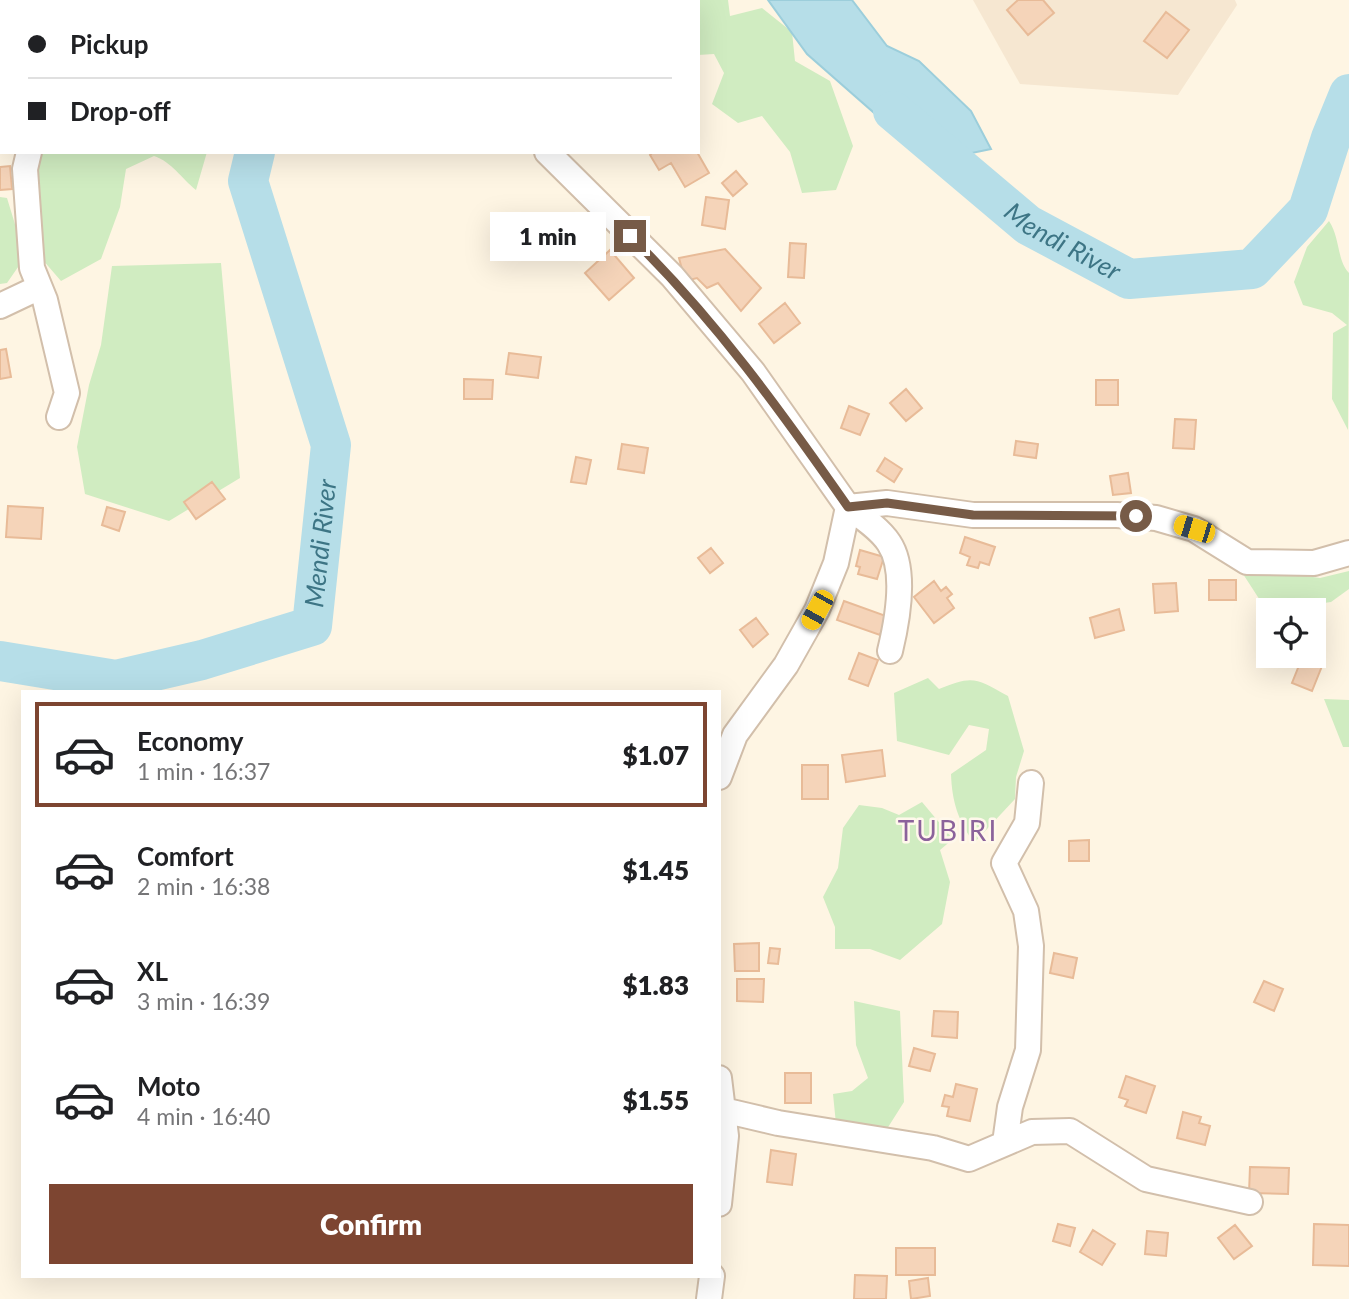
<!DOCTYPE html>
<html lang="en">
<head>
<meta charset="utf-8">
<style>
	:root { --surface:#fff; --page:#f2f2f2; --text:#202124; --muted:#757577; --line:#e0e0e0; --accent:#7d4531 }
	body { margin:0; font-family:Lato,sans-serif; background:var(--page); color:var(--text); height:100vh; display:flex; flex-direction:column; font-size:26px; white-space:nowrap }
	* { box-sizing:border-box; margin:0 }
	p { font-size:23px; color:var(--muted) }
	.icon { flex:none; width:38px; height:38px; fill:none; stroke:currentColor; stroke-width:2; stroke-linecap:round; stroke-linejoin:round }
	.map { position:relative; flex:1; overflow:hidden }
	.side { position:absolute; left:21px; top:690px; width:700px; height:588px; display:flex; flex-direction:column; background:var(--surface); border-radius:0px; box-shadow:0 7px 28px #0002 }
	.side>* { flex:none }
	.guide { position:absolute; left:0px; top:0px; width:700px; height:154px; box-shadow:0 7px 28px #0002; display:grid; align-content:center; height:154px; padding:0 28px; background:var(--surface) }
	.tools { position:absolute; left:1256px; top:598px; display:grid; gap:14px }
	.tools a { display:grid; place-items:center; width:70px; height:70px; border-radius:0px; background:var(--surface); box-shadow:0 7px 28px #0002; font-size:35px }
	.end { position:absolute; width:32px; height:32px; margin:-16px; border:9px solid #775b47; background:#fff; box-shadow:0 0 0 4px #fff }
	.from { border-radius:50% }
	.bubble { position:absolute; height:49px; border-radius:0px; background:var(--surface); box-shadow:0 7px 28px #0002; font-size:23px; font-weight:800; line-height:49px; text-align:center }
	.car { position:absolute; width:21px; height:42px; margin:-21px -10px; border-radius:9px; box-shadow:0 0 5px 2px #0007; background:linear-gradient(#f5c518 24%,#345 0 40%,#f5c518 0 76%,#345 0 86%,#f5c518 0) }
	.guide b { display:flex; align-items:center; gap:24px; height:66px; font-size:26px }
	.guide b+b { border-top:2px solid var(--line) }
	.guide i { width:18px; height:18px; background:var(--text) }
	ul { padding:12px 0 0; list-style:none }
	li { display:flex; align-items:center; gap:21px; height:105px; margin:0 14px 10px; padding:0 14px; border:4px solid transparent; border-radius:0px }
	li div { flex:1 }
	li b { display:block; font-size:26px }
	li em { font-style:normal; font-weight:800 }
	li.selected { border-color:var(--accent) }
	li>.icon { width:63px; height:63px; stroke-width:1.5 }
	.button { display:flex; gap:14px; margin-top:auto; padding:14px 28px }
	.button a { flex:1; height:80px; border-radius:0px; background:var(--accent); color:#fff; font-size:28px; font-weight:800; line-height:80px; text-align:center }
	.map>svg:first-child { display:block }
	.residential { fill:#f6e7d1 }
	.green { fill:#d0ecc1 }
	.water { fill:#b6dee8; stroke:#9ccedb; stroke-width:2 }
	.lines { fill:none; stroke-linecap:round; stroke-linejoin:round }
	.river { stroke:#b6dee8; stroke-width:40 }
	.building { fill:#f5d4b9; stroke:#e8bb98; stroke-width:2 }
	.street-casing { stroke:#d2bfab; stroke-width:28 }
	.street { stroke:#fff; stroke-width:24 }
	.route { stroke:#775b47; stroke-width:9 }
	.labels { text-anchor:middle; stroke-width:5; stroke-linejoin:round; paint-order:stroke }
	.water-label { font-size:26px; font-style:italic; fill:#3d7585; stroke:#fff8eb }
	.quarter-label { font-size:28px; letter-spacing:2px; fill:#8b629b; stroke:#fff8eb }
</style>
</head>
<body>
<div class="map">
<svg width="1349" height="1299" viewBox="0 0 1349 1299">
	<rect width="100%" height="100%" fill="#fef5e3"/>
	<path class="residential" d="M973,0H1235L1237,5L1178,95L1020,84Z"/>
	<path class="green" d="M0,0H75L2,2L0,152Z
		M108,0H257L107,2Z
		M679,0H728L730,16L762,8L792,32L795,61L830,81L853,146L836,190L802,193L790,152L762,116L738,123L712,104L724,73L714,54L698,55V2Z
		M42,152H207L196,190C181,178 172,162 154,156L126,169L120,207L101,259L61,281L42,259C42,226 33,181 42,152Z
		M0,197L7,198L25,257L7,283L0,284Z
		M1329,221C1340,237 1337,261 1349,273L1348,430L1332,399L1333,333L1347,325L1332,313L1303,305L1294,282L1307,247Z
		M221,263L240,478L169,521L85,494L77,447L89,385L101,345L112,266Z
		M1349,571V589L1331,602L1267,611L1243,574L1277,572L1320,578Z
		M928,678L939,689C973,675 976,678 1008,696L1024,751L1016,777L1015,799L974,843C958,820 952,802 951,774L986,750L989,729L969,725L949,755L897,741L894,693Z
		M1324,699L1349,700V747H1343Z
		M922,802L953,839L940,850L950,882L942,924L900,960L870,949H835V927L823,897L838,868L843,828L859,805L882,808L899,815Z
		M854,1001L900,1011L904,1102L885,1132L836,1124L833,1094L852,1091L868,1078L856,1045Z"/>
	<path class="water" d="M768,0H852L887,46L919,61L971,111L991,149L967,154L905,140L807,54Z"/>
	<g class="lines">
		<g class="river">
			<path d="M313,2L315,0"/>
			<path id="s1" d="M893,111L1028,225L1129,279L1252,269L1308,210L1331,138L1349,94"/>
			<path id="s2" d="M0,661L116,680L202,660L312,626L331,445L248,181L255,152"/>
		</g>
	</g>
	<path class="building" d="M0,0H30L31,1L2,2V13Z
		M1018,0H1043L1054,13L1028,35L1007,10Z
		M1166,12L1189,30L1167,58L1144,41Z
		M653,152H697L709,173L685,187L671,163L659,170L650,155Z
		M10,166L12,189L0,190V167Z
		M736,171L747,184L733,196L722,183Z
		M706,197L729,200L725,229L702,225Z
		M790,243L806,244L804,278L788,277Z
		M725,249L761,288L741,311L718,283L707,288L697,278L685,281L679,258Z
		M610,250L634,278L609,300L585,273Z
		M785,303L800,323L774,343L759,324Z
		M6,349L11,377L0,379V350Z
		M509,353L541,357L538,378L506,374Z
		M464,379L493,380L492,399H464Z
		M1096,380H1118V405H1096Z
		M906,389L922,408L906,421L890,403Z
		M849,406L869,414L860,435L841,428Z
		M1175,419L1196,420L1194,449L1173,448Z
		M1016,441L1038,444L1036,458L1014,455Z
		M622,444L648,448L644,473L618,469Z
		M576,457L591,460L586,484L571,482Z
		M885,458L902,469L894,482L877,471Z
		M1128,473L1131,493L1113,495L1110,476Z
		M212,482L225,499L196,519L184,502Z
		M8,506L43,508L41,539L6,537Z
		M107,507L125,512L119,531L102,525Z
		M965,537L995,547L989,565L980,562L978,568L967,565L970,557L960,553Z
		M711,548L723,563L710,573L698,558Z
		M860,550L884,557L877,579L858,574L860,567L856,566Z
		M1209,580H1236V600H1209Z
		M934,581L941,591L946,587L952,594L947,598L954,608L934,623L914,597Z
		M1176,583L1178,611L1155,613L1153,584Z
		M844,601L886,616L880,635L837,620Z
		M1119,609L1124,630L1095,638L1090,618Z
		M756,618L768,634L753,647L740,630Z
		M859,653L878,660L868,686L849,679Z
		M1302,658L1322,666L1312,691L1292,683Z
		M882,750L885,776L846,782L842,755Z
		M802,765H828V799H802Z
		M1089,840V861H1069V841Z
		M759,943V971H735L734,944Z
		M770,948L780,949L778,964L768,963Z
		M1054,953L1077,958L1073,978L1050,973Z
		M737,979H764L763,1002L737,1001Z
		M1264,981L1283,989L1274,1011L1254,1002Z
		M934,1011L958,1012L957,1038L932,1036Z
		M914,1048L935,1054L930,1071L909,1066Z
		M785,1073H811V1103H785Z
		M1126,1076L1155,1086L1146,1113L1125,1106L1128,1100L1119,1097Z
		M956,1084L977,1089L970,1121L947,1116L949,1107L942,1106L945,1095L953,1097Z
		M1183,1112L1201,1117L1199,1123L1210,1126L1205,1145L1177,1138Z
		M771,1150L796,1154L792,1185L767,1182Z
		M1250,1167L1289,1168L1288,1194L1249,1193Z
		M1058,1224L1075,1228L1070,1246L1053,1241Z
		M1314,1224L1349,1225V1266L1313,1265Z
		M1235,1225L1252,1246L1234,1259L1218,1238Z
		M1093,1230L1115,1244L1102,1265L1080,1252Z
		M1147,1231L1168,1233L1166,1256L1145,1254Z
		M896,1248H935V1275H896Z
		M855,1275L887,1276L886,1299H854Z
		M928,1278L930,1296L911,1299L909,1281Z"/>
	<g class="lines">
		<defs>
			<path id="street" d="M392,0L394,2
				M90,2L91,0
				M29,152L25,169L32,268L45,300L67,393L59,417
				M547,152L672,276L753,372L848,507L887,503L973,515H1117L1156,518L1194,529L1247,562L1314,563L1349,553
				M0,306L38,288
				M719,777L735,735L786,665L817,610L836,563L848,507C862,517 880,529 889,543C907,570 897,622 890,651
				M719,1078L726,1136L719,1204
				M723,1110L778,1123L933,1148L969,1159L1032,1132L1070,1131L1146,1179L1250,1202
				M1005,1143L1010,1107L1028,1050L1031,946L1026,911L1004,863L1027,823L1031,783
				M709,1299L712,1276"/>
		</defs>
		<use href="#street" class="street-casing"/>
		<use href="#street" class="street"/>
	</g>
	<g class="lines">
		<path class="route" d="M630,236C714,318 781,411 848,507L887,503L973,515L1136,516"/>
	</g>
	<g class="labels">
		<g class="water-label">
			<text dy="9" stroke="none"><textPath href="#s1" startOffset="215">Mendi River</textPath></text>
			<text dy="9" stroke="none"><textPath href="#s2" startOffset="404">Mendi River</textPath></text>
		</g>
		<g class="quarter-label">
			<text x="948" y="841">TUBIRI</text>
		</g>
	</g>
</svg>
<div class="tools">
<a><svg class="icon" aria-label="locate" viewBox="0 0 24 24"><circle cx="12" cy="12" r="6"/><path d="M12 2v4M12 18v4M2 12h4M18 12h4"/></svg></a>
</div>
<i class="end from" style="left:1136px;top:516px"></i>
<i class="end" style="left:630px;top:236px"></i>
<div class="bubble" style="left:490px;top:212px;width:116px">1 min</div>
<i class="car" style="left:1194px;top:529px;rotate:287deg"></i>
<i class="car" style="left:817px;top:610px;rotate:209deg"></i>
<div class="guide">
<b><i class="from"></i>Pickup</b>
<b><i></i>Drop-off</b>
</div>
<section class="side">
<ul>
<li class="selected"><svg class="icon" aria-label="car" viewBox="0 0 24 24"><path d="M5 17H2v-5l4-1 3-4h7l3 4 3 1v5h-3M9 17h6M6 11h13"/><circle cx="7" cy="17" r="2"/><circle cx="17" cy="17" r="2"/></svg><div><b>Economy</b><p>1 min · 16:37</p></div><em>$1.07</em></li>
<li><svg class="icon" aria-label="car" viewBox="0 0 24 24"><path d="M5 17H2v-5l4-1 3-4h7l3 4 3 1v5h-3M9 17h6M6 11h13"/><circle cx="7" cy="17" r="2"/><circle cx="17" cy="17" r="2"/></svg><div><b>Comfort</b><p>2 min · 16:38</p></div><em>$1.45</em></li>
<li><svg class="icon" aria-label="car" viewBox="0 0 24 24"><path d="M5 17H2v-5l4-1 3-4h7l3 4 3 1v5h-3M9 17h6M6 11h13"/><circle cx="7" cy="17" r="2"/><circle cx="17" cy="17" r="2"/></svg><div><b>XL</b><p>3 min · 16:39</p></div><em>$1.83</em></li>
<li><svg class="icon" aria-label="car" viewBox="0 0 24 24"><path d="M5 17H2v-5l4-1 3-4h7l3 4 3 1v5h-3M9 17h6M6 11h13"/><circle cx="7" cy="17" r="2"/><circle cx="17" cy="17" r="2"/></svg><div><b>Moto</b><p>4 min · 16:40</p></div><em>$1.55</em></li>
</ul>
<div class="button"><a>Confirm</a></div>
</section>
</div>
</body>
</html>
